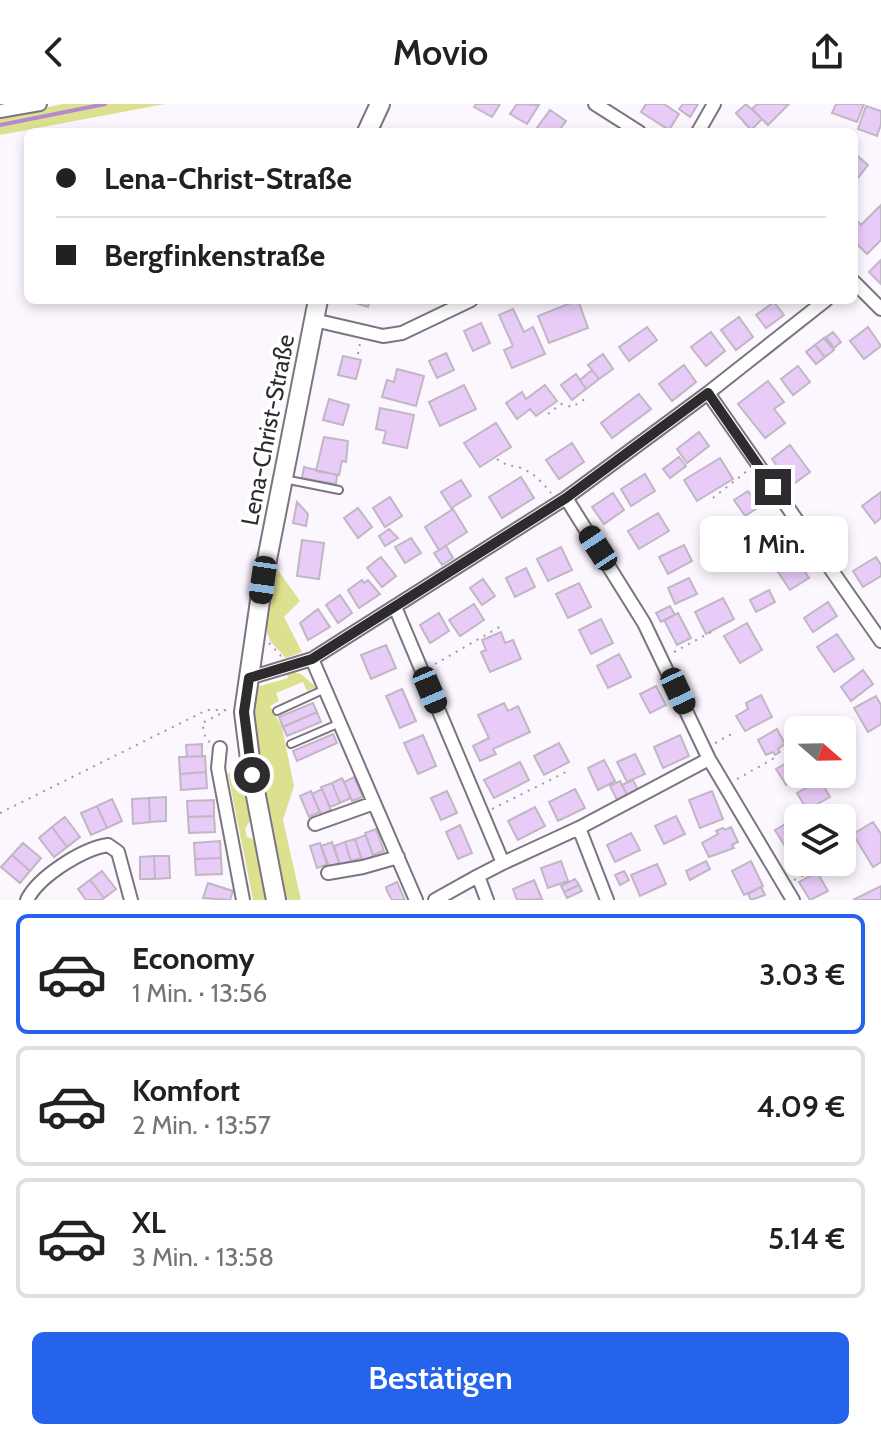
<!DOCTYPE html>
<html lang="de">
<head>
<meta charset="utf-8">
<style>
	:root { --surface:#fff; --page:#f6f6f6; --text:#202124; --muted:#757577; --line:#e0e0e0; --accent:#2563eb }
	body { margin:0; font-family:Cabin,sans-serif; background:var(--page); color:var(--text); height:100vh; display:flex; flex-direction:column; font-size:30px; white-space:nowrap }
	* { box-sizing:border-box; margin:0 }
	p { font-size:26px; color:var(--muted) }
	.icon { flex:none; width:44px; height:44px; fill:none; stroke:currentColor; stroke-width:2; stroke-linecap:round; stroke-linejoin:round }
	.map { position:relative; height:796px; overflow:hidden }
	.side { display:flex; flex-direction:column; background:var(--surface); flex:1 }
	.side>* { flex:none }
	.top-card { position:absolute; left:24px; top:24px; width:834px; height:176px; border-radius:12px; box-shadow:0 4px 12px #0003; display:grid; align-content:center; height:176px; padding:0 32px; background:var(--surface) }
	.needle { width:52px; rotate:110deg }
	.tools { position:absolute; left:784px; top:612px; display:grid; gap:16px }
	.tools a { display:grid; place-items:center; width:72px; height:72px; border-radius:12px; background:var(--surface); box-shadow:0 4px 12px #0003; font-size:40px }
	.end { position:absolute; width:36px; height:36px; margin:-18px; border:10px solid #2e2b2f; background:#fff; box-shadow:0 0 0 4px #fff }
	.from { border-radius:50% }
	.bubble { position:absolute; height:56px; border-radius:12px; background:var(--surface); box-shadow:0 4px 12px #0003; font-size:26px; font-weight:600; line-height:56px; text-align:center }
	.car { position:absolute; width:24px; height:48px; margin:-24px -12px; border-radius:10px; box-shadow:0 0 6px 2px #0007; background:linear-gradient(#222 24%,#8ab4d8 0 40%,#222 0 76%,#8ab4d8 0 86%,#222 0) }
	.top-card b { display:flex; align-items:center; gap:28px; height:76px; font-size:30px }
	.top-card b+b { border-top:2px solid var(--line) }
	.top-card i { width:20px; height:20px; background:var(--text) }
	ul { padding:14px 0 0; list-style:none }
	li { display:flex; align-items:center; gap:24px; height:120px; margin:0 16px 12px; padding:0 16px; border:4px solid var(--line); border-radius:12px }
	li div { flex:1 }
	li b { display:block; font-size:30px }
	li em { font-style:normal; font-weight:600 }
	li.current { border-color:var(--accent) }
	li>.icon { width:72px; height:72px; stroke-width:1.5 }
	.button { display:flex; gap:16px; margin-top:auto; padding:16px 32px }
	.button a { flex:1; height:92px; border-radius:12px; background:var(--accent); color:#fff; font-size:32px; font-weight:600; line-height:92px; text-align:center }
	header { display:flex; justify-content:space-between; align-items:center; height:104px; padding:0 32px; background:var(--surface); font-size:36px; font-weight:600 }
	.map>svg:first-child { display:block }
	.green { fill:#dce18f }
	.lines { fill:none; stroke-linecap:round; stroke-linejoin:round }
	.stream { stroke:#b787cf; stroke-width:4 }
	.building { fill:#e9cbf8; stroke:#bfb8c3; stroke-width:2 }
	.lane-casing { stroke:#7c757f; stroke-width:10 }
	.street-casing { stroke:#7c757f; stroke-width:16 }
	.secondary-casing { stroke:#7c757f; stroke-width:22 }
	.path { stroke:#a09ba2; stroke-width:2; stroke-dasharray:2 6; stroke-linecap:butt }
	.lane { stroke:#fff; stroke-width:6 }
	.street { stroke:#fff; stroke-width:12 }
	.secondary { stroke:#fff; stroke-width:18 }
	.route { stroke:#2e2b2f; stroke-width:10 }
	.labels { text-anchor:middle; stroke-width:7; stroke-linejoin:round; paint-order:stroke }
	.street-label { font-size:24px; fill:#2e2b2f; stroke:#fff }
</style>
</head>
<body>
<header><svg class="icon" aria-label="back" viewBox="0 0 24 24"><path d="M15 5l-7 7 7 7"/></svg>Movio<svg class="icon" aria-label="share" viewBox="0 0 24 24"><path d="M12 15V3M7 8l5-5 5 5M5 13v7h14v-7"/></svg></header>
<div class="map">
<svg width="881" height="796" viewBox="0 0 881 796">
	<rect width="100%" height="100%" fill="#fcf6ff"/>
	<path class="green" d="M63,0H165L0,31V13Z
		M277,465L300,497L284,513L302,548L286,554L270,537L266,526Z
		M293,568L301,570L316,583L307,587L303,578L276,589L279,597L270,602L282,623L294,682L283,716L301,796H283L257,655L253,592L257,583L288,574L287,570Z
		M241,660L251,715L245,725L247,733L255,736L266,796H253L228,670Z"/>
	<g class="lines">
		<path class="stream" d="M0,21L105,0"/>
	</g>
	<path class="building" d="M476,0H500L492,13L474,3Z
		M517,0L539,1L527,20L510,10Z
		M646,0H664L679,10L669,26L641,8Z
		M683,0H698L690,13L679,5Z
		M746,0L762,15L751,26L736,9Z
		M757,0H789L768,21L752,5Z
		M836,0H864L857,18L832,9Z
		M866,2L881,7V20L877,32L858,25Z
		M550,6L566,17L558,28H534Z
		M854,49L868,61L854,79Z
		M881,101V136L867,150L854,137V114L861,121Z
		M881,156V180L869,168Z
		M345,196H370L368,203Z
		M578,196L588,224L549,239L538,212Z
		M774,198L784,211L766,224L756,211Z
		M513,205L524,228L533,223L545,250L512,264L504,246L513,242L499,211Z
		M739,213L753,233L736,246L721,226Z
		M481,219L490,239L473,247L464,227Z
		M647,223L657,236L629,257L619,243Z
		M868,223L881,242L864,255L850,237Z
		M711,228L725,247L706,262L691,243Z
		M833,228L841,238L834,244L826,233Z
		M824,234L834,246L825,253L815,241Z
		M815,241L825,253L816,260L806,248Z
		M446,249L454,266L437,274L429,257Z
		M603,250L613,265L599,275L588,261Z
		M343,252L361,256L356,275L338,271Z
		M684,261L696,278L672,297L659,280Z
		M798,262L810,278L793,291L781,275Z
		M397,265L424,272L416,302L382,293L387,276L394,278Z
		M592,266L599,275L586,285L580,276Z
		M576,270L586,285L572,296L561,281Z
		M768,277L784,298L774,305L785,319L765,334L738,300Z
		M464,281L476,305L440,322L429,298Z
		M545,281L557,297L536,312L530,305L517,315L506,299L522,288L526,295Z
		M639,290L651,305L612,334L601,319Z
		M329,295L349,301L343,321L323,316Z
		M380,304L414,311L407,344L383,339L386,327L376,325Z
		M496,319L511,343L480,363L464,339Z
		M699,328L709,342L687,359L677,345Z
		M324,333L348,337L346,358L342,357L339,371L316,367Z
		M572,339L584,358L559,375L546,356Z
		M790,341L810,368L791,382L772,355Z
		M679,353L686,362L670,374L663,365Z
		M720,354L733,375L697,397L684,376Z
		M304,363L337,371L336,380L302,374Z
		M645,370L655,387L631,402L621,385Z
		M521,373L534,394L502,414L489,393Z
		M461,376L471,392L451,404L441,388Z
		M748,387L759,403L745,412L734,396Z
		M881,388V414L875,419L862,402Z
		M613,389L624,406L604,420L592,403Z
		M390,393L402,412L385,423L373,404Z
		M297,398L308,410L306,422L293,419Z
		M358,404L372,423L358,434L344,414Z
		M453,405L467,428L439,446L425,423Z
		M658,409L669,427L639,445L628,427Z
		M762,421L774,440L747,457L735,438Z
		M389,425L398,434L385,442L379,432Z
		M411,434L421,449L405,459L395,443Z
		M302,436L324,439L319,475L297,472Z
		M684,441L692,457L668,470L659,453Z
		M446,442L453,454L442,461L434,449Z
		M561,443L572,466L548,477L537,455Z
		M793,450L809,474L790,486L774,462Z
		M381,453L396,472L382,483L367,464Z
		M876,453L881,461V472L863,483L853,467Z
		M526,464L535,483L515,493L506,474Z
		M689,474L697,490L675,500L668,484Z
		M483,475L495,492L482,501L470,484Z
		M362,476L364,479L368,476L380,490L359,504L348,486Z
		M579,479L591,503L568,514L556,490Z
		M769,486L775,498L756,508L750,496Z
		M340,491L352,509L338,519L326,501Z
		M723,494L734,515L706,530L695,508Z
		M828,498L837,512L813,528L804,514Z
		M474,500L484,516L460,532L449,516Z
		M670,502L675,511L661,518L656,509Z
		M318,505L330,523L308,536L300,519Z
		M439,509L449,527L430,539L420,521Z
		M678,509L691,534L677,541L664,516Z
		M601,515L613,539L591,550L579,526Z
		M747,519L762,546L740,559L724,532Z
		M501,528L505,539L513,536L521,555L490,568L481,548L486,546L482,536Z
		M837,530L854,555L834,568L817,543Z
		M386,541L396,564L371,575L361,551Z
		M619,550L631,573L608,584L597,562Z
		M863,566L873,580L851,597L841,583Z
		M656,582L666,601L650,609L640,590Z
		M402,585L416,617L400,624L386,592Z
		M761,591L772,613L745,627L736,612L748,605L746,599Z
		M876,592L881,601V620L868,628L854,604Z
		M313,599L317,608L283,623L279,613Z
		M504,599L508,607L518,602L530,628L493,645L496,650L480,657L473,642L489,634L478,611Z
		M317,608L321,618L287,632L283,623Z
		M777,625L785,640L778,645L780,648L775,651L773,648L766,651L758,636Z
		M333,630L337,639L297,657L293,647Z
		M423,631L436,662L418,670L404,639Z
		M680,631L689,652L663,664L654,643Z
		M559,639L569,658L544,671L534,652Z
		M202,640V652L187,653L186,641Z
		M635,650L645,670L627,678L617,658Z
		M205,652L206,668L180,670L179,653Z
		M797,653L798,670H804L786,681L776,665Z
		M604,656L615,677L598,686L588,664Z
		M520,658L529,676L494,694L484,676Z
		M206,668L207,684L181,686L180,670Z
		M354,673L363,693L352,697L344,678Z
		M342,674L351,694L340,699L332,679Z
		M633,676L638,686L627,691L622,681Z
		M820,676L830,693L807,706L797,689Z
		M620,677L627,691L617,696L610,682Z
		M332,679L340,699L330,703L321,683Z
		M322,685L331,706L321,711L312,690Z
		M575,685L585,704L558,717L549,698Z
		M311,687L320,708L309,713L300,692Z
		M447,687L457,709L441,716L431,694Z
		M712,687L723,715L700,724L689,696Z
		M166,693V717L150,718L149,694Z
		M149,694L150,718L133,720L132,695Z
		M112,695L122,717L107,724L97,702Z
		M214,696V712L188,713L187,697Z
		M97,702L107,724L91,731L81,709Z
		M535,703L545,722L518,736L508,717Z
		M214,712L215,728L189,729L188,713Z
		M676,712L685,730L664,740L655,722Z
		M65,713L80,733L67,743L52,723Z
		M794,715L798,722V737L786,744L775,726Z
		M873,718L881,730V758L873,763L853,730Z
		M460,721L472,749L458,755L446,728Z
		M52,723L67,743L54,753L39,734Z
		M731,723L738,738L732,741L734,744L709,753L702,739L718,730L716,727L723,724L725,726Z
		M376,725L384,747L373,751L365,729Z
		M631,729L640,746L615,758L607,741Z
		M366,731L374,755L363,758L355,735Z
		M355,735L361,754L351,757L345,738Z
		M220,737L221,754L195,755L194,739Z
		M332,738L339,759L328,763L321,742Z
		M345,738L351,757L340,761L334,742Z
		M23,739L41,754L30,767L12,751Z
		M320,739L328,760L317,764L310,742Z
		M12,751L30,767L20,779L1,763Z
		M154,752L155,775H140V753Z
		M154,752H169L170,774L155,775Z
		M221,754L222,770L196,771L195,755Z
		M561,757L568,777L548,784L541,764Z
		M706,757L710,765L690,776L686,767Z
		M751,757L763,782L744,791L732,767Z
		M657,760L666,780L640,792L631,771Z
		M102,767L116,785L104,794L90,776Z
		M624,767L629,776L620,781L615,771Z
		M817,768L828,787L810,796L799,778Z
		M575,775L579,781L564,788L561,782Z
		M90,776L104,794L101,796H86L78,785Z
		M534,776L542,795L517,796L513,785Z
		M397,778L405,796H392L387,787L386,783Z
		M208,779L233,787L230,796L203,794Z
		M579,781L582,787L567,794L564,788Z
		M881,782V796H853Z
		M761,783L765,791L751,796L748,790Z"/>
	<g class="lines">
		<defs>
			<path id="lane" d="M284,375L339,386
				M277,607L325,585
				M291,640L340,619"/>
			<path id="street" d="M595,0L639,28
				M0,7L40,0
				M698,28L714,0
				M854,178L881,205
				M314,216L383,232L402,229L471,196
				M708,289L881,537
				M566,394L644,519L709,655L793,796
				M395,503L503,759L579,724L709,655
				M312,555L416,796
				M249,574L312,555L566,394L708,289L826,196
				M220,644L218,664L243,796
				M315,720L374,699
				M579,724L607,796
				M328,769L363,763L398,753
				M27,796C38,773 82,745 108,741L118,748L131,796
				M435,796L478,772
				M487,796L478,772L503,759"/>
			<path id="secondary" d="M367,28L380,0
				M276,796L252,671L244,608L263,476L318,196"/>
		</defs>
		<use href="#lane" class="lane-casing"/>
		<use href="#street" class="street-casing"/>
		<use href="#secondary" class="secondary-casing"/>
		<path class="path" d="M358,250L360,239
			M548,310L561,300L572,303L585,295
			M497,355C505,362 512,361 521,364C534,369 543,379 551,389
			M713,394L747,367
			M269,539L281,552
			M674,548L715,526
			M435,560L503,521
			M210,638L206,636L202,619L226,607
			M715,639L735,628
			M737,675L778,652
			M492,705L566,668
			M0,709L207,606H227
			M842,751L854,744
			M794,776L828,758"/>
		<use href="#lane" class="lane"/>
		<use href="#street" class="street"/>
		<use href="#secondary" class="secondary"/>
	</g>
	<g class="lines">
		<path class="route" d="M252,671L244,608L249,574L312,555L566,394L708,289L773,383"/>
	</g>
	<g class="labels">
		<g class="street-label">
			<text transform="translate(268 326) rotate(-79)" y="8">Lena-Christ-Straße</text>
		</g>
	</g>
</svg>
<div class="tools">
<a><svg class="needle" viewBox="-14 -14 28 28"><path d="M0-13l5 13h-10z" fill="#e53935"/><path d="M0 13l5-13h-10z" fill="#757577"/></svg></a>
<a><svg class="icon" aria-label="layers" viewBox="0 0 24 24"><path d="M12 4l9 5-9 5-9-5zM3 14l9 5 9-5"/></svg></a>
</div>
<i class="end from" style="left:252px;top:671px"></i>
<i class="end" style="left:773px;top:383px"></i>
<div class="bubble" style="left:700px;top:412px;width:148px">1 Min.</div>
<i class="car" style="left:598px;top:444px;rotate:327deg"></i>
<i class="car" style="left:263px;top:476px;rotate:188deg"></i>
<i class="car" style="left:430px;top:586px;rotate:157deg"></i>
<i class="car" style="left:678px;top:587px;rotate:155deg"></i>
<div class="top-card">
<b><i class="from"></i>Lena-Christ-Straße</b>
<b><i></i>Bergfinkenstraße</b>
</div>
</div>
<section class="side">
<ul>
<li class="current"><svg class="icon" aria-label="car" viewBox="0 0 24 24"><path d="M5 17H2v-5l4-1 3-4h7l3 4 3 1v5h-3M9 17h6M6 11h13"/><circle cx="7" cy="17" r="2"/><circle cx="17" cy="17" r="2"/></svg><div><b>Economy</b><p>1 Min. · 13:56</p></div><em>3.03 €</em></li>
<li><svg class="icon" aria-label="car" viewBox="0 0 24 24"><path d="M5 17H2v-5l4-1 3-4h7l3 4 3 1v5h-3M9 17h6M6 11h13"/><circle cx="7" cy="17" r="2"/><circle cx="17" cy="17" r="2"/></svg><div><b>Komfort</b><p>2 Min. · 13:57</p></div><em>4.09 €</em></li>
<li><svg class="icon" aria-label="car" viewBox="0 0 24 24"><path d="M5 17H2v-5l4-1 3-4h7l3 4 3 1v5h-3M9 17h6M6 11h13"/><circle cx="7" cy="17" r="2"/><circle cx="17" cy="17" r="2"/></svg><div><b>XL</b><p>3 Min. · 13:58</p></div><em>5.14 €</em></li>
</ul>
<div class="button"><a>Bestätigen</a></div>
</section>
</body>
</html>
